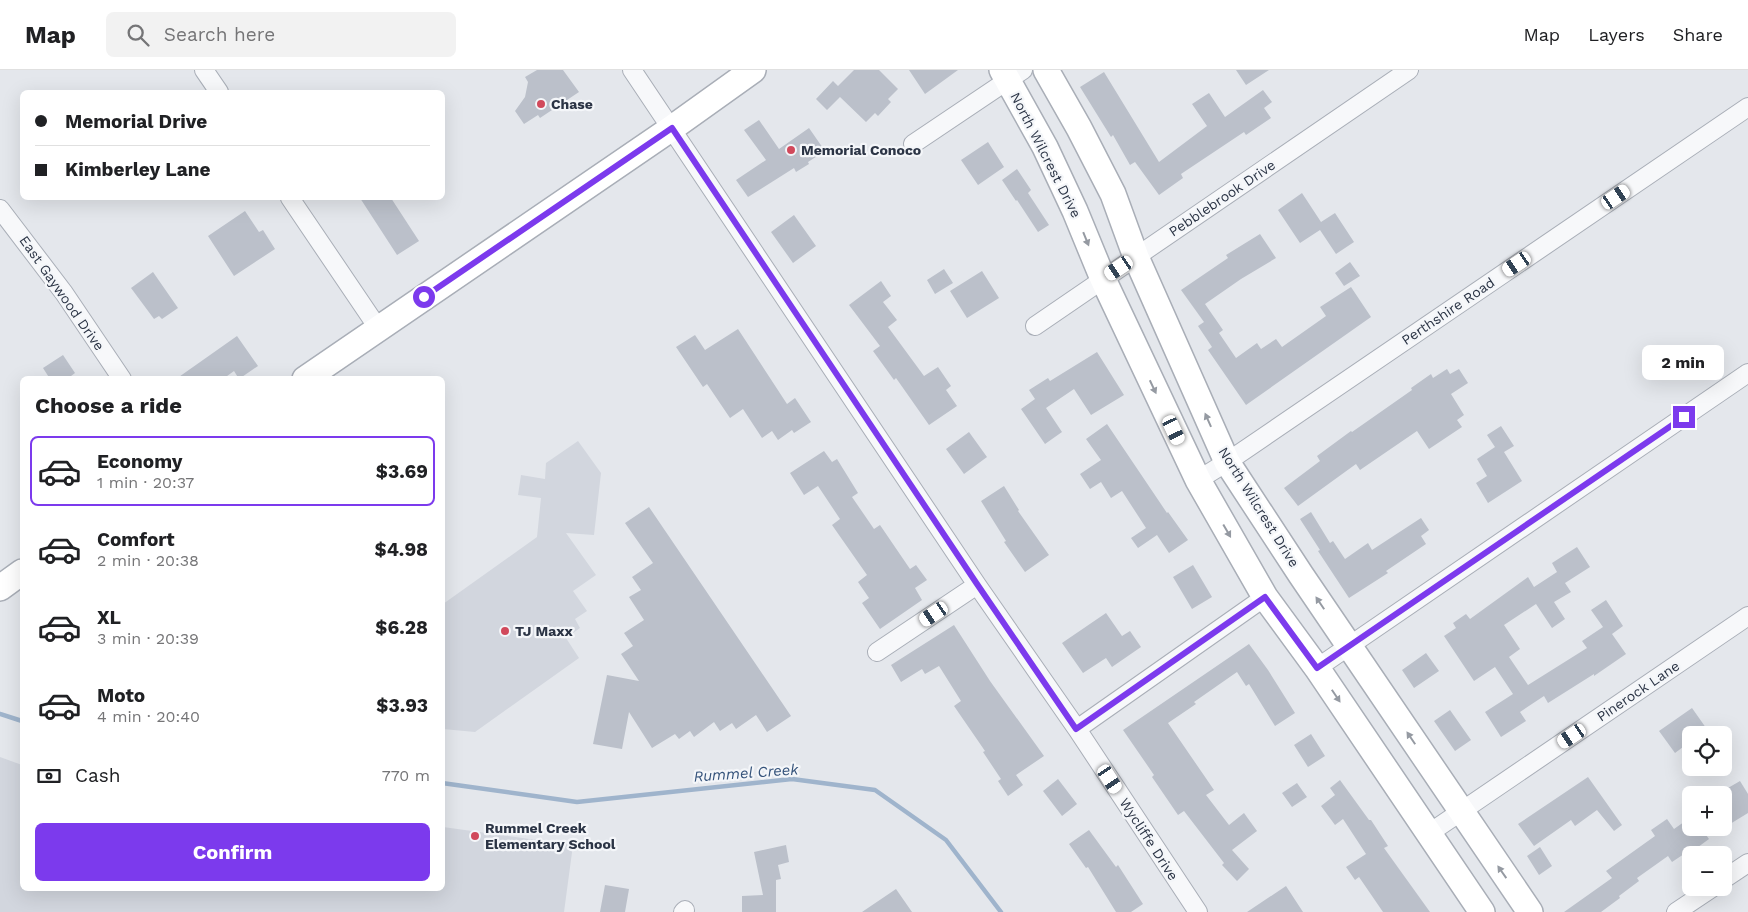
<!DOCTYPE html>
<html lang="en">
<head>
<meta charset="utf-8">
<style>
	:root { --surface:#fff; --page:#f2f2f2; --text:#202124; --muted:#757577; --line:#e0e0e0; --accent:#7c3aed }
	body { margin:0; font-family:"Work Sans",sans-serif; background:var(--page); color:var(--text); height:100vh; display:flex; flex-direction:column; font-size:19px; white-space:nowrap }
	* { box-sizing:border-box; margin:0 }
	p { font-size:16px; color:var(--muted) }
	.icon { flex:none; width:28px; height:28px; fill:none; stroke:currentColor; stroke-width:2; stroke-linecap:round; stroke-linejoin:round }
	.map { position:relative; flex:1; overflow:hidden }
	.sheet { position:absolute; left:20px; top:306px; width:425px; height:515px; display:flex; flex-direction:column; background:var(--surface); border-radius:8px; box-shadow:0 5px 20px #0002 }
	.sheet>* { flex:none }
	.hud { position:absolute; left:20px; top:20px; width:425px; height:110px; border-radius:8px; box-shadow:0 5px 20px #0002; display:grid; align-content:center; height:110px; padding:0 15px; background:var(--surface) }
	.buttons { position:absolute; left:1682px; top:656px; display:grid; gap:10px }
	.buttons a { display:grid; place-items:center; width:50px; height:50px; border-radius:8px; background:var(--surface); box-shadow:0 5px 20px #0002; font-size:25px }
	.end { position:absolute; width:22px; height:22px; margin:-11px; border:6px solid #7c3aed; background:#fff; box-shadow:0 0 0 2px #fff }
	.from { border-radius:50% }
	.bubble { position:absolute; height:35px; border-radius:8px; background:var(--surface); box-shadow:0 5px 20px #0002; font-size:16px; font-weight:700; line-height:35px; text-align:center }
	.car { position:absolute; width:15px; height:30px; margin:-15px -8px; border-radius:6px; box-shadow:0 0 4px 1px #0007; background:linear-gradient(#fff 24%,#345 0 40%,#fff 0 76%,#345 0 86%,#fff 0) }
	.hud b { display:flex; align-items:center; gap:18px; height:48px; font-size:19px }
	.hud b+b { border-top:1px solid var(--line) }
	.hud i { width:12px; height:12px; background:var(--text) }
	ul { padding:0; list-style:none }
	li { display:flex; align-items:center; gap:15px; height:70px; margin:0 10px 8px; padding:0 5px; border:2px solid transparent; border-radius:8px }
	li div { flex:1 }
	li b { display:block; font-size:19px }
	li em { font-style:normal; font-weight:700 }
	li.active { border-color:var(--accent) }
	li>.icon { width:45px; height:45px; stroke-width:1.5 }
	h2 { padding:0 15px; font-size:22px; line-height:60px }
	.pay { display:flex; align-items:center; gap:12px; height:55px; padding:0 15px; font-size:19px }
	.pay p { margin-inline-start:auto }
	.primary-button { display:flex; gap:10px; margin-top:auto; padding:10px 15px }
	.primary-button a { flex:1; height:58px; border-radius:8px; background:var(--accent); color:#fff; font-size:20px; font-weight:700; line-height:58px; text-align:center }
	header { display:flex; align-items:center; gap:30px; box-sizing:border-box; height:70px; padding:0 25px; background:var(--surface); border-bottom:1px solid var(--line) }
	header strong { font-size:24px }
	nav { display:flex; gap:28px; margin-inline-start:auto; font-size:18px }
	.search { width:350px; height:45px; background:var(--page); display:flex; align-items:center; gap:12px; box-sizing:border-box; padding:0 18px; border-radius:8px; color:var(--muted); font-size:19px }
	.map>svg:first-child { display:block }
	.built { fill:#d2d6de }
	.lines { fill:none; stroke-linecap:round; stroke-linejoin:round }
	.stream { stroke:#9fb4cc; stroke-width:4.5 }
	.building { fill:#bbc0ca }
	.minor-casing { stroke:#a9aeb7; stroke-width:20 }
	.secondary-casing { stroke:#a9aeb7; stroke-width:28 }
	.minor { stroke:#f7f8fa; stroke-width:18 }
	.secondary { stroke:#fff; stroke-width:25 }
	.oneway { fill:#959aa2 }
	.route { stroke:#7c3aed; stroke-width:6 }
	.poi-dot { fill:#d1495b; stroke:#f4f6f9; stroke-width:2 }
	.labels { text-anchor:middle; stroke-width:4.5; stroke-linejoin:round; paint-order:stroke }
	.poi-label { font-size:14px; font-weight:bold; fill:#2b3445; stroke:#f4f6f9; text-anchor:start }
	.street-label { font-size:14px; fill:#2b3445; stroke:#f4f6f9 }
	.water-label { font-size:15px; font-style:italic; fill:#34527a; stroke:#f4f6f9 }
</style>
</head>
<body>
<header>
<strong>Map</strong>
<div class="search"><svg class="icon" aria-label="search" viewBox="0 0 24 24"><circle cx="10" cy="10" r="6"/><path d="M15 15l6 6"/></svg>Search here</div>
<nav><a>Map</a><a>Layers</a><a>Share</a></nav>
</header>
<div class="map">
<svg width="1748" height="842" viewBox="0 0 1748 842">
	<rect width="100%" height="100%" fill="#e4e7ec"/>
	<path class="built" d="M578,371L601,403L594,465L566,463L596,505L573,521L587,541L575,549L580,558L566,568L579,588L475,662L443,659V534L537,467L541,428L518,425L521,405L545,409L546,393Z
		M0,687L22,695V819H442L443,757L573,775L564,842H0Z"/>
	<g class="lines">
		<path class="stream" d="M0,644L22,651
			M442,713L577,732L792,709L875,720L946,770L1001,842"/>
	</g>
	<path class="building" d="M537,0H563L579,22L540,48L538,45L524,54L515,41L525,27L528,12L525,7Z
		M854,0H879L898,19L888,29L891,32L878,46L875,43L866,52L840,27L827,40L816,29L833,11L838,16Z
		M909,0H958L925,24Z
		M1236,0H1269L1246,15Z
		M1104,2L1159,92L1207,56L1192,34L1209,23L1225,47L1263,20L1272,32L1264,38L1271,48L1246,65L1244,62L1181,104L1183,108L1159,125L1135,92L1130,95L1113,65L1111,67L1080,17Z
		M759,50L779,79L809,58L825,81L808,92L809,94L796,102L794,98L748,127L736,110L766,90L744,60Z
		M988,72L1004,97L978,115L961,90Z
		M1017,99L1031,120L1028,123L1049,155L1038,162L1017,130L1016,131L1002,110Z
		M1302,123L1321,152L1335,143L1354,172L1336,184L1320,160L1300,173L1278,140Z
		M360,128H391L419,171L397,185Z
		M245,141L259,162L263,160L275,179L234,206L208,166Z
		M794,145L816,176L793,193L771,162Z
		M1260,164L1276,188L1241,209L1205,234L1223,260L1219,263L1236,288L1257,273L1261,279L1276,269L1282,277L1326,246L1320,237L1351,217L1371,247L1246,335L1208,280L1212,277L1198,256L1204,252L1181,220L1228,188L1226,185Z
		M1350,192L1360,206L1344,216L1335,203Z
		M944,199L953,213L935,224L927,210Z
		M982,201L999,228L967,248L950,221Z
		M153,202L178,238L162,249L159,246L154,249L131,218Z
		M881,211L891,226L883,232L897,250L888,257L924,306L938,297L951,316L946,320L957,336L929,355L896,308L894,310L873,281L880,276L849,235Z
		M738,259L787,334L795,328L811,352L794,363L792,360L778,370L772,361L762,368L743,339L730,348L707,314L703,317L676,277L695,265L705,280Z
		M237,266L258,296L239,309L234,301L223,309H176Z
		M1097,282L1124,325L1091,345L1074,319L1046,338L1062,362L1045,374L1021,339L1035,329L1029,320L1048,308L1050,311Z
		M63,285L75,303L67,309H50L43,298Z
		M1447,299L1450,304L1459,299L1468,313L1451,324L1464,345L1457,350L1462,357L1429,379L1417,361L1360,400L1356,394L1298,436L1284,418L1320,391L1317,386L1351,361L1352,362L1412,320L1411,318L1431,304L1433,308Z
		M1107,354L1167,443L1168,442L1188,470L1169,483L1157,465L1138,478L1131,468L1146,458L1122,421L1111,428L1101,412L1090,419L1080,404L1101,390L1086,369Z
		M1501,356L1514,376L1504,382L1522,411L1488,433L1476,413L1487,406L1477,389L1495,377L1487,365Z
		M969,362L987,387L964,404L946,379Z
		M824,381L832,392L837,389L858,423L852,427L874,459L880,455L910,499L916,495L927,510L915,518L922,530L880,559L862,533L869,528L858,512L867,505L832,455L840,449L818,416L804,425L790,403Z
		M1004,416L1019,440L1018,441L1049,485L1025,502L1004,472L1006,471L981,431Z
		M649,437L791,646L767,662L756,645L736,659L732,653L720,661L714,652L694,667L690,661L679,669L675,664L652,678L629,642L622,679L593,674L607,605L639,611L621,584L633,576L624,563L644,550L629,527L641,520L632,507L653,493L625,453Z
		M1311,442L1330,473L1333,471L1345,489L1368,473L1372,480L1421,448L1429,460L1421,466L1426,474L1386,501L1388,503L1349,528L1318,481L1320,480L1300,449Z
		M1577,477L1590,497L1565,513L1571,522L1554,532L1565,549L1552,558L1536,534L1504,555L1520,579L1509,587L1528,615L1587,578L1582,571L1603,557L1591,540L1606,530L1623,556L1612,564L1626,584L1594,606V604L1548,633L1544,626L1520,642L1526,651L1501,667L1485,642L1513,624L1495,597L1474,611L1444,566L1456,558L1453,553L1466,544L1470,549L1528,507L1534,517L1557,502L1552,493Z
		M1193,495L1212,527L1192,539L1173,507Z
		M1106,543L1122,566L1130,561L1141,577L1112,597L1106,588L1083,603L1062,573Z
		M954,555L990,611L1044,686L1016,705L1023,715L1008,726L998,711L1001,709L983,682L985,681L954,636L961,631L939,596L925,604L922,599L901,612L891,595Z
		M1249,574L1268,600L1295,643L1275,656L1249,614L1246,616L1237,602L1194,632L1196,634L1168,653L1214,720L1206,725L1229,755L1244,743L1257,761L1232,780L1249,799L1237,811L1222,795L1224,793L1184,741L1178,745L1152,707L1154,705L1123,660Z
		M1426,583L1439,601L1414,618L1402,600Z
		M1692,638L1711,665H1691V671L1675,683L1659,661Z
		M1450,640L1471,670L1455,681L1434,651Z
		M1311,664L1325,686L1308,697L1294,675Z
		M1588,707L1622,755L1614,761L1597,740L1575,756L1571,750L1534,776L1518,754Z
		M1058,709L1077,734L1062,746L1043,721Z
		M1340,710L1369,750H1371L1388,776L1384,778L1430,842H1383L1359,807L1355,810L1346,797L1366,784L1343,749L1335,755L1321,736L1335,725L1330,718Z
		M1740,711L1748,724V743L1730,754L1724,743V725H1716Z
		M1297,713L1307,727L1292,737L1282,723Z
		M1691,747V758H1701L1709,769L1694,780L1693,778L1672,792L1668,786L1637,808L1639,811L1619,826L1620,828L1601,842H1564L1612,808L1606,801L1655,766L1651,760L1667,749L1674,759Z
		M1089,760L1116,797L1118,795L1143,834L1131,842H1116L1088,797L1086,798L1069,774Z
		M786,775L789,792L778,795L781,809L776,810V842H742V826L763,825L754,782Z
		M1540,777L1552,796L1539,805L1527,786Z
		M605,815L629,819L625,842H600Z
		M1286,816L1303,842H1247Z
		M896,819L912,842H862Z"/>
	<g class="lines">
		<defs>
			<path id="minor" d="M204,0L219,22
				M632,0L977,515L1077,659L1198,842
				M913,74L1023,0
				M290,128L378,258
				M0,139L64,223L122,309
				M1035,256L1409,0
				M1198,410L1227,392L1748,37
				M877,582L977,515
				M1317,598L1748,303
				M1077,659L1265,527
				M1428,764L1748,546
				M1724,809L1748,793
				M683,842L685,840
				M1676,842L1712,818"/>
			<path id="secondary" d="M1002,0L1045,77L1075,141L1103,209L1198,410L1265,527L1317,598L1482,842
				M1046,0L1079,58L1113,124L1136,187L1227,392L1301,505L1530,842
				M305,309L672,58L753,0
				M0,518L22,502"/>
		</defs>
		<use href="#minor" class="minor-casing"/>
		<use href="#secondary" class="secondary-casing"/>
		<use href="#minor" class="minor"/>
		<use href="#secondary" class="secondary"/>
	</g>
	<defs><path id="oneway-solid" d="M-6-.8H1V-3.2L6.5 0L1 3.2V.8H-6Z" transform="scale(1.25)"/></defs>
	<g class="oneway">
		<use href="#oneway-solid" transform="translate(1086 169) rotate(68)"/>
		<use href="#oneway-solid" transform="translate(1153 317) rotate(65)"/>
		<use href="#oneway-solid" transform="translate(1208 350) rotate(-114)"/>
		<use href="#oneway-solid" transform="translate(1227 461) rotate(60)"/>
		<use href="#oneway-solid" transform="translate(1320 533) rotate(-124)"/>
		<use href="#oneway-solid" transform="translate(1336 626) rotate(56)"/>
		<use href="#oneway-solid" transform="translate(1411 668) rotate(-124)"/>
		<use href="#oneway-solid" transform="translate(1502 802) rotate(-125)"/>
	</g>
	<g class="lines">
		<path class="route" d="M424,227L672,58L977,514L1076,659L1265,527L1317,598L1684,347"/>
	</g>
	<g class="poi-dot">
		<circle cx="541" cy="34" r="5"/>
		<circle cx="791" cy="80" r="5"/>
		<circle cx="505" cy="561" r="5"/>
		<circle cx="475" cy="766" r="5"/>
	</g>
	<g class="labels">
		<g class="poi-label">
			<text x="551" y="39">Chase</text>
			<text x="801" y="85">Memorial Conoco</text>
			<text x="515" y="566">TJ Maxx</text>
			<text x="485" y="763">Rummel Creek<tspan x="485" dy="16">Elementary School</tspan></text>
		</g>
		<g class="street-label">
			<text transform="translate(1046 85) rotate(63)" y="5">North Wilcrest Drive</text>
			<text transform="translate(1222 128) rotate(-34)" y="5">Pebblebrook Drive</text>
			<text transform="translate(62 223) rotate(55)" y="5">East Gaywood Drive</text>
			<text transform="translate(1448 241) rotate(-34)" y="5">Perthshire Road</text>
			<text transform="translate(1259 437) rotate(58)" y="5">North Wilcrest Drive</text>
			<text transform="translate(1638 621) rotate(-34)" y="5">Pinerock Lane</text>
			<text transform="translate(1149 769) rotate(57)" y="5">Wycliffe Drive</text>
		</g>
		<g class="water-label">
			<text transform="translate(746 703) rotate(-4)" y="5">Rummel Creek</text>
		</g>
	</g>
</svg>
<div class="buttons">
<a><svg class="icon" aria-label="locate" viewBox="0 0 24 24"><circle cx="12" cy="12" r="6"/><path d="M12 2v4M12 18v4M2 12h4M18 12h4"/></svg></a>
<a>+</a>
<a>−</a>
</div>
<i class="end from" style="left:424px;top:227px"></i>
<i class="end" style="left:1684px;top:347px"></i>
<div class="bubble" style="left:1642px;top:275px;width:82px">2 min</div>
<i class="car" style="left:1616px;top:127px;rotate:56deg"></i>
<i class="car" style="left:1517px;top:194px;rotate:236deg"></i>
<i class="car" style="left:1119px;top:198px;rotate:236deg"></i>
<i class="car" style="left:1174px;top:360px;rotate:155deg"></i>
<i class="car" style="left:934px;top:544px;rotate:236deg"></i>
<i class="car" style="left:1572px;top:666px;rotate:236deg"></i>
<i class="car" style="left:1110px;top:709px;rotate:147deg"></i>
<div class="hud">
<b><i class="from"></i>Memorial Drive</b>
<b><i></i>Kimberley Lane</b>
</div>
<section class="sheet">
<h2>Choose a ride</h2>
<ul>
<li class="active"><svg class="icon" aria-label="car" viewBox="0 0 24 24"><path d="M5 17H2v-5l4-1 3-4h7l3 4 3 1v5h-3M9 17h6M6 11h13"/><circle cx="7" cy="17" r="2"/><circle cx="17" cy="17" r="2"/></svg><div><b>Economy</b><p>1 min · 20:37</p></div><em>$3.69</em></li>
<li><svg class="icon" aria-label="car" viewBox="0 0 24 24"><path d="M5 17H2v-5l4-1 3-4h7l3 4 3 1v5h-3M9 17h6M6 11h13"/><circle cx="7" cy="17" r="2"/><circle cx="17" cy="17" r="2"/></svg><div><b>Comfort</b><p>2 min · 20:38</p></div><em>$4.98</em></li>
<li><svg class="icon" aria-label="car" viewBox="0 0 24 24"><path d="M5 17H2v-5l4-1 3-4h7l3 4 3 1v5h-3M9 17h6M6 11h13"/><circle cx="7" cy="17" r="2"/><circle cx="17" cy="17" r="2"/></svg><div><b>XL</b><p>3 min · 20:39</p></div><em>$6.28</em></li>
<li><svg class="icon" aria-label="car" viewBox="0 0 24 24"><path d="M5 17H2v-5l4-1 3-4h7l3 4 3 1v5h-3M9 17h6M6 11h13"/><circle cx="7" cy="17" r="2"/><circle cx="17" cy="17" r="2"/></svg><div><b>Moto</b><p>4 min · 20:40</p></div><em>$3.93</em></li>
</ul>
<div class="pay"><svg class="icon" aria-label="cash" viewBox="0 0 24 24"><path d="M3 7h18v10H3z"/><circle cx="12" cy="12" r="2"/></svg>Cash<p>770 m</p></div>
<div class="primary-button"><a>Confirm</a></div>
</section>
</div>
</body>
</html>
